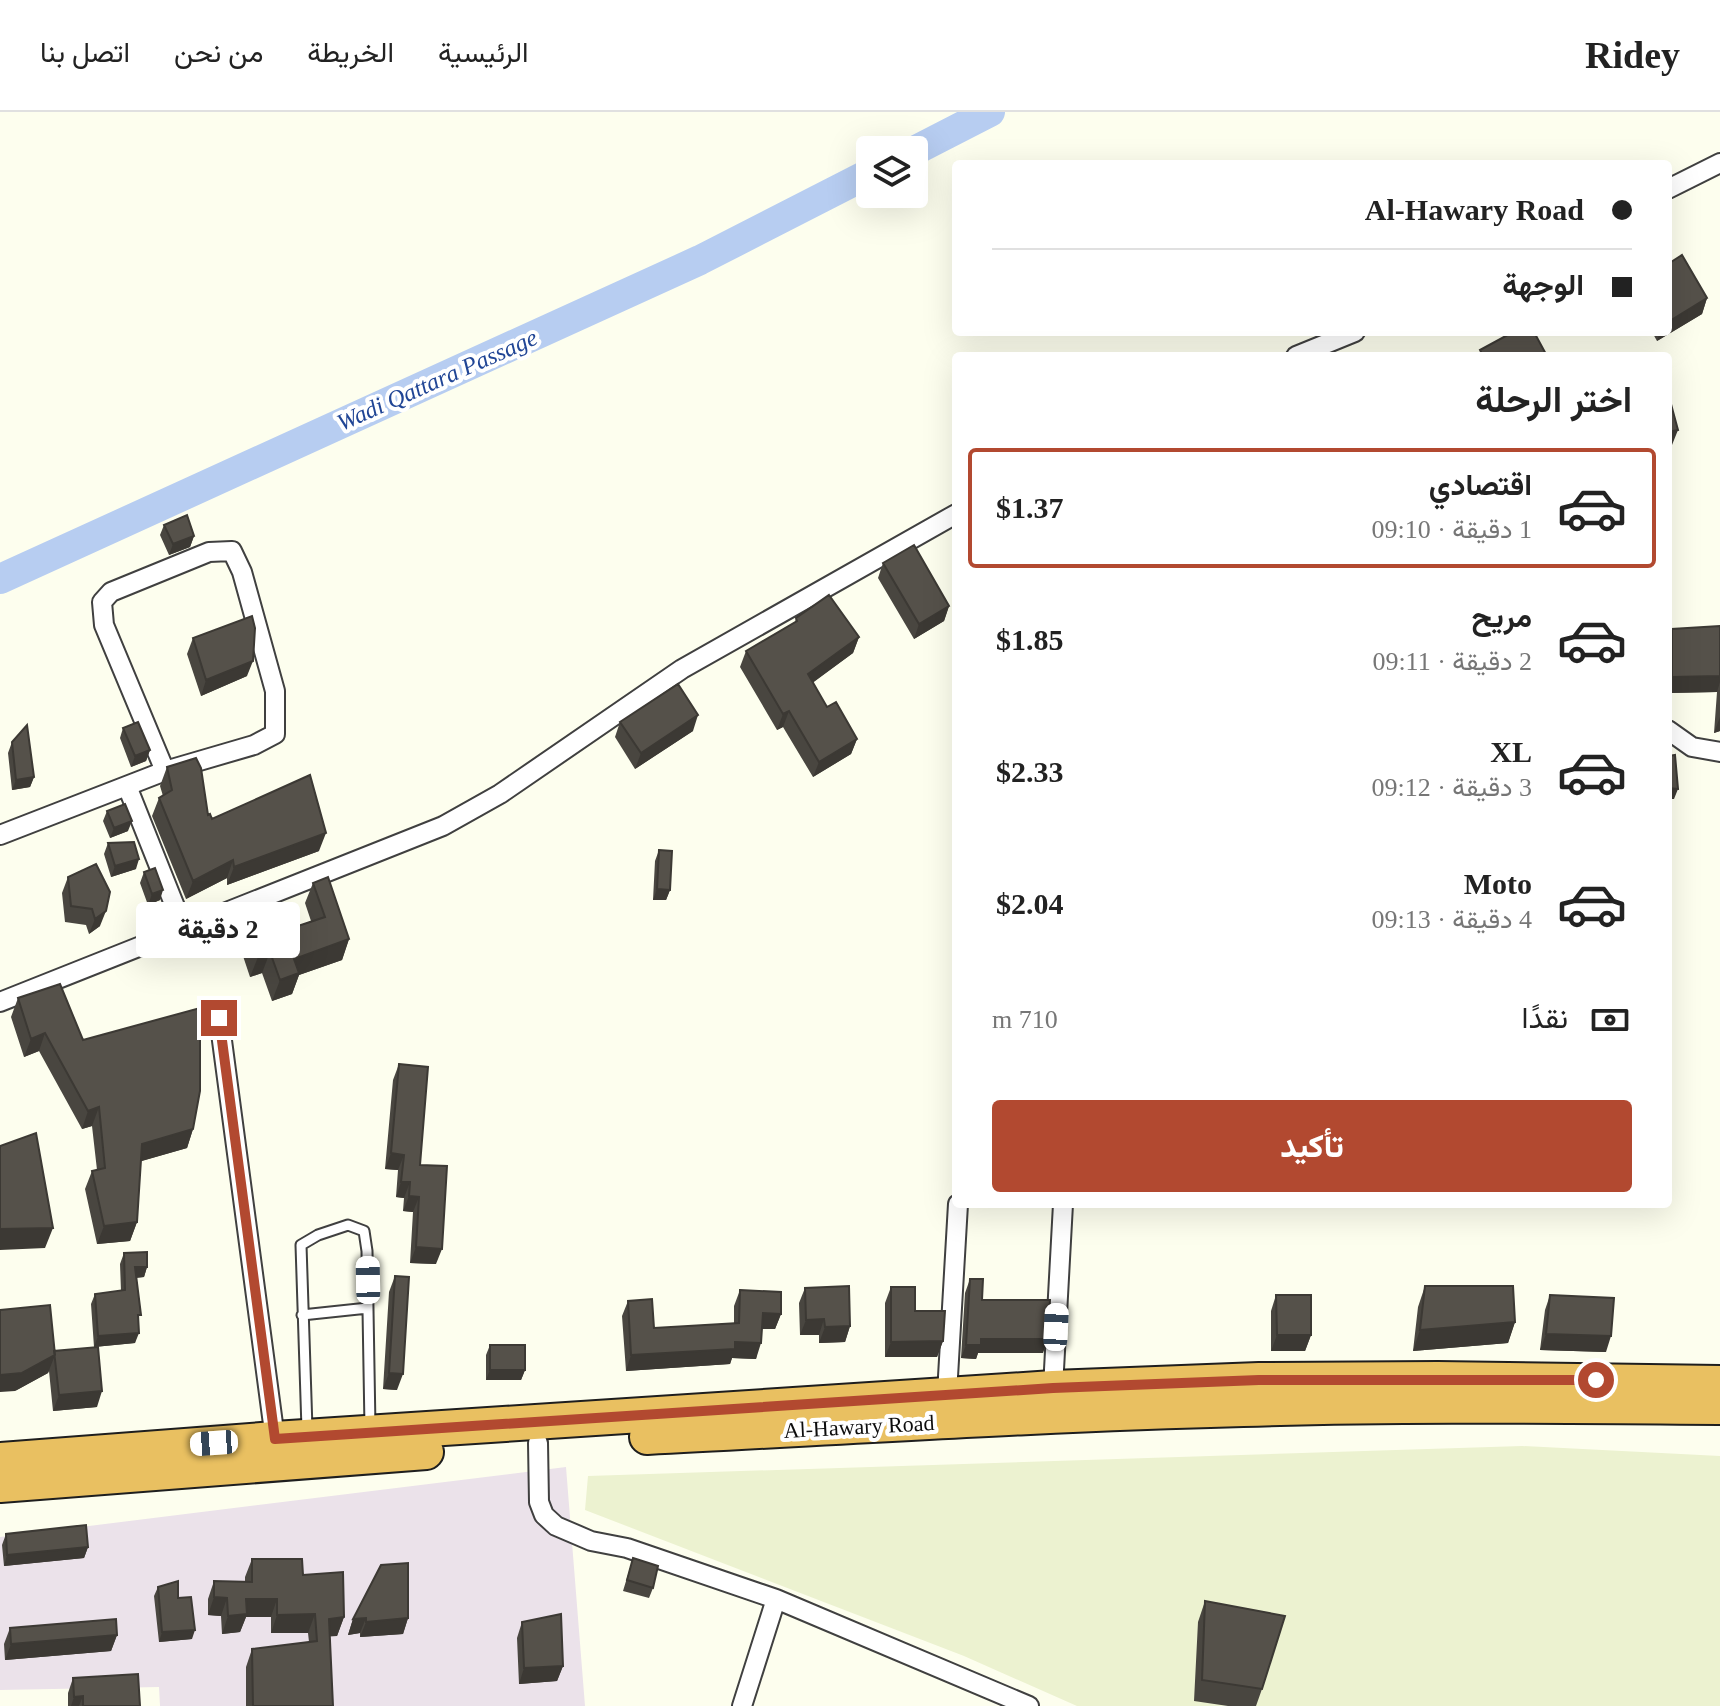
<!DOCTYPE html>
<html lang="ar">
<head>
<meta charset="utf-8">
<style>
	:root { --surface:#fff; --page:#f2f2f2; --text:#222; --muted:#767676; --line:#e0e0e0; --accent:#b24930 }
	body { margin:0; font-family:"Times New Roman",Vazirmatn,serif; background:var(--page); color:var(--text); direction:rtl; height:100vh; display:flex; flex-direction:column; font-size:30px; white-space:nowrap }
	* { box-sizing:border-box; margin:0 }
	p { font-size:26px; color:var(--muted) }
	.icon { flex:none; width:44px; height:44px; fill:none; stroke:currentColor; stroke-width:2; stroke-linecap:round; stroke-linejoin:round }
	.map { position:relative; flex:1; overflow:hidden; direction:ltr }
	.drawer { position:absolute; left:952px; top:240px; width:720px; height:856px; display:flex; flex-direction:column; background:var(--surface); border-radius:8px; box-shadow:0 8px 32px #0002; direction:rtl }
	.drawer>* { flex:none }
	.guide { position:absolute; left:952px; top:48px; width:720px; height:176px; border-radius:8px; box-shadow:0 8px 32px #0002; direction:rtl; display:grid; align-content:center; height:176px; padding:0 40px; background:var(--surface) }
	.fabs { position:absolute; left:856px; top:24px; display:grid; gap:16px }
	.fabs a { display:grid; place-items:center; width:72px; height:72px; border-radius:8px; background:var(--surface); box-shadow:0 8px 32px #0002; font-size:40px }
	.end { position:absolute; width:36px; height:36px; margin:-18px; border:10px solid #b24930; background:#fff; box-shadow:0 0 0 4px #fff }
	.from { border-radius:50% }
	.bubble { position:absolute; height:56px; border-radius:8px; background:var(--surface); box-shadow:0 8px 32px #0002; font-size:26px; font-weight:800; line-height:56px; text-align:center; direction:rtl }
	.car { position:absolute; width:24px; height:48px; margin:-24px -12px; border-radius:10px; box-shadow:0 0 6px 2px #0007; background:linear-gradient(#fff 24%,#345 0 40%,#fff 0 76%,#345 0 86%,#fff 0) }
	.guide b { display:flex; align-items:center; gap:28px; height:76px; font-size:30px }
	.guide b+b { border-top:2px solid var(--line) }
	.guide i { width:20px; height:20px; background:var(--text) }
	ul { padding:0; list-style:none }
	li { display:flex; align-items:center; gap:24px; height:120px; margin:0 16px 12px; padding:0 24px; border:4px solid transparent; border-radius:8px }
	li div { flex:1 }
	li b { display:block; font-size:30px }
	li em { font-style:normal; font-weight:800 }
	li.selected { border-color:var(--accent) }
	li>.icon { width:72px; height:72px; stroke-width:1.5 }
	h2 { padding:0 40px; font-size:36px; line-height:96px }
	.pay { display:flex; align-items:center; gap:20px; height:88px; padding:0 40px; font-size:30px }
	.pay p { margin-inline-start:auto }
	.cta { display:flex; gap:16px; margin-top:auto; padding:16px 40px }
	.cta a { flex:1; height:92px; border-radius:8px; background:var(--accent); color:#fff; font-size:32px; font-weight:800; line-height:92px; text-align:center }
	header { display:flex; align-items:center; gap:48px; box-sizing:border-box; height:112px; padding:0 40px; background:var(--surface); border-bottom:2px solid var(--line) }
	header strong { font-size:38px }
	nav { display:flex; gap:44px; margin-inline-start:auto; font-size:28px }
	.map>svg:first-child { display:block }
	.industrial { fill:#ebe2ea }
	.farmland { fill:#ecf2d0 }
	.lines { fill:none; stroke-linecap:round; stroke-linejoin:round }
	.river { stroke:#b7cdf1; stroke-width:30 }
	.lane-casing { stroke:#404040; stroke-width:13 }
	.street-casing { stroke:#404040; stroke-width:22 }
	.highway-casing { stroke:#1e1e1e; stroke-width:38 }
	.lane { stroke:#fff; stroke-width:9 }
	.street { stroke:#fff; stroke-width:18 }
	.highway { stroke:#e9c061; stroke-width:34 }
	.wall { fill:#494640 }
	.shaded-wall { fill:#3c3934 }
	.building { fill:#55514a; stroke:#3c3934; stroke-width:2 }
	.route { stroke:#b24930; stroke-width:10 }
	.labels { text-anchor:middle; stroke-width:8; stroke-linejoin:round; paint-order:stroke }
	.street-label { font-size:22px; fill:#0d0d0d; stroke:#fff }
	.water-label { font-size:24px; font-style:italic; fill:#204595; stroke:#fff }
</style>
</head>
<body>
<header>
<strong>Ridey</strong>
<nav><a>الرئيسية</a><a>الخريطة</a><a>من نحن</a><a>اتصل بنا</a></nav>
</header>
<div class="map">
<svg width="1720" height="1594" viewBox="0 0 1720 1594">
	<rect width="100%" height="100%" fill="#fdfeee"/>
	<path class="industrial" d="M566,1355L585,1594H160L159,1575L0,1578V1425Z"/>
	<path class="farmland" d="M1522,1334L1720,1344V1594H1077L964,1544L585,1398L588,1364Z"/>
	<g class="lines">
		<path class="river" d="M914,39L990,0
			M0,467L700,148L870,61"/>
		<defs>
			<path id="lane" d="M302,1203L368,1196
				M307,1317L301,1133L318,1123L348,1113L364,1119L367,1139L370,1315"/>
			<path id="street" d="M1668,77L1720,51
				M1296,244L1355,220
				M1668,618L1692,635L1720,640
				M127,674L184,817
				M0,723L165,659L254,633L275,622V579L242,460L232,439L209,440L111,480L102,490L104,513L165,659
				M0,890L443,714L500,682L682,557L956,402
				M219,906L275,1327
				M1053,1276L1063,1092
				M947,1282L958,1092
				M538,1331L539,1390L544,1403L556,1414L591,1429L627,1436L776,1487L1029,1594
				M742,1594L776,1487"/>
			<path id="highway" d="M647,1325C845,1315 1044,1302 1243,1297C1402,1292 1561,1294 1720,1295
				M0,1348L275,1327L1053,1276L1259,1268L1438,1267L1720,1271
				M0,1373L426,1340"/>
		</defs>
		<use href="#lane" class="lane-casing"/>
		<use href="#street" class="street-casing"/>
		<use href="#highway" class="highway-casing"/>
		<use href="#lane" class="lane"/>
		<use href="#street" class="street"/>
		<use href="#highway" class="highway"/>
	</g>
	<path class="wall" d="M1707,186L1702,202L1657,229L1652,220H1668Z
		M164,413L194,424L190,435L169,443L160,423Z
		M883,451L949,494L944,509L914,527L878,466Z
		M796,506L859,525L853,541L813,570L827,595L857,627L851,642L813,665L783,615L777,618L740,555L746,539L795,510Z
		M1720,514V619L1714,621L1717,580L1668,581V527L1672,517Z
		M193,526L247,564L201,584L187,542Z
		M620,610L693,619L635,657L615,625Z
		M123,616L150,638L146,649L131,655L120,626Z
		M12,630L34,665L30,675L12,678L8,641Z
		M167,655L212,707L319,739L227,773V766L186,787L152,704L159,686L163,684L160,674Z
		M107,699L128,719L110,726L103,709Z
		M108,731L136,757L111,765L104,742Z
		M659,738L670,778L666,788H653L655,749Z
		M96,752L100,814L89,822L86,813L65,810L62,781L68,765Z
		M144,760L160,788L148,793L140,771Z
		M313,771L349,827L342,848L299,863L292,882L272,889L262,861L250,865L243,844L250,824L298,814L311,809L305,791Z
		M18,886L83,928L193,1017L187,1036L141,1049L137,1110L130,1129L97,1132L85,1077L92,1059L97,1058L92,1014L82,1017L39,939L24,945L11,905Z
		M399,952L420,1053L436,1152L410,1151L413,1100L403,1099L404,1086L396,1085L398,1058L385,1057L393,968Z
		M124,1141L147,1155L144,1165L136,1166L138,1209L135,1231L94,1235L91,1192L95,1182L121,1179L120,1152Z
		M395,1164L397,1278L383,1277L389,1180Z
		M970,1167L982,1188L1043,1241H978L976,1247L961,1246L965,1181Z
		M1425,1174L1515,1210L1508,1231L1413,1239L1418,1195Z
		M891,1175L943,1229L937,1245H885V1191Z
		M805,1176L850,1214L845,1230L819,1231V1223H800L799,1191Z
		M740,1178L781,1202L775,1217H762L756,1247L732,1246L730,1252L626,1259L622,1204L628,1189L654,1216L734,1211V1194Z
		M1276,1183L1311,1223L1305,1239H1271V1199Z
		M1550,1183L1606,1240L1540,1238L1545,1198Z
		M490,1233L525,1258L521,1268H486V1243Z
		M55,1239L97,1295L53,1299L49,1259L48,1261L15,1279Z
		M6,1422L88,1435L84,1446L4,1454L2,1433Z
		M633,1446L653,1476L649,1486L623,1479Z
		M252,1447L303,1463L344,1505L337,1524H330L333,1594H246V1555L252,1537L309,1530L308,1521H271V1505H246L240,1520L222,1522L221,1504L208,1503V1487L214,1469L245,1470V1465Z
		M158,1475L178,1486L192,1527L159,1530L154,1484Z
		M1205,1489L1262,1577L1256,1594H1228L1194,1589L1198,1510Z
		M408,1506L403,1522L360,1525V1521L348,1523L353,1507Z
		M522,1510L563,1554L557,1569L519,1572L517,1526Z
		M10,1516L117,1523L111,1539L5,1548L4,1532Z
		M73,1566L140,1594H68V1581Z"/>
	<path class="shaded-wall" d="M1707,186L1702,202L1657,229L1660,220H1668V210Z
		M1678,318L1670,338L1668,339V320Z
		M194,424L190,435L169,443L173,432Z
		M949,494L944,509L914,527L919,512Z
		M859,525L853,541L803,578L808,562Z
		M253,549L247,564L201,584L206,568Z
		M1720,564V570L1717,580L1668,581V577L1672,565Z
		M789,599L783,615L777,618L783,602Z
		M698,603L693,619L635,657L641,641Z
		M1720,605V619L1714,621Z
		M857,627L851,642L813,665L819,650Z
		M150,638L146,649L131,655L135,644Z
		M34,665L30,675L12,678L16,668Z
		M1668,676L1678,677L1674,687H1668Z
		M132,709L128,719L110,726L114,716Z
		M326,721L319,739L227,773L234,755Z
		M139,747L136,757L111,765L115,754Z
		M233,748L227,766L186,787L193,769Z
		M657,777L670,778L666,788H653Z
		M163,778L160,788L148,793L152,782Z
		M106,799L100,814L89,822L95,807Z
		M349,827L342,848L299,863L292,882L272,889L280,868L294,847Z
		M270,840L262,861L250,865L258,845Z
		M45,921L39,939L24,945L31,927Z
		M99,995L92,1014L82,1017L88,999Z
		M193,1017L187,1036L135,1051L142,1032Z
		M391,1041L404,1043L398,1058L385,1057Z
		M401,1070H410L404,1086L396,1085Z
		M409,1084L419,1085L413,1100L403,1099Z
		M137,1110L130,1129L97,1132L104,1114Z
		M53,1116L45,1136L0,1138V1117Z
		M416,1135L442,1137L436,1152L410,1151Z
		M135,1155H147L144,1165L131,1166Z
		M763,1201L781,1202L775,1217H757Z
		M824,1207L819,1223H800L806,1208Z
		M1515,1210L1508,1231L1413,1239L1420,1218Z
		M850,1214L845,1230L819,1231L825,1215Z
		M139,1221L135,1231L94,1235L98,1224Z
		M1546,1222L1611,1224L1606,1240L1540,1238Z
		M1277,1223H1311L1305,1239H1271Z
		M981,1227H1048L1043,1241H978L976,1247L961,1246L966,1233Z
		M943,1229L937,1245H885L891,1230Z
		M735,1230L761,1231L756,1247L732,1246L730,1252L626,1259L631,1243Z
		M55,1243L48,1261L15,1279L0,1280V1263Z
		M490,1258H525L521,1268H486Z
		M389,1261L403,1262L397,1278L383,1277Z
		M102,1279L97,1295L53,1299L59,1283Z
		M88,1435L84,1446L4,1454L7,1443Z
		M214,1485L227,1486L221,1504L208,1503Z
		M246,1487H277L271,1505H246L240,1520L222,1522L228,1504Z
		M315,1502L308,1521H271L277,1503Z
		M344,1505L337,1524L322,1525L329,1507Z
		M366,1506L360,1521L348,1523L353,1507Z
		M408,1506L403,1522L360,1525L366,1510Z
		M195,1518L192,1527L159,1530L162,1520Z
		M117,1523L111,1539L5,1548L11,1532Z
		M563,1554L557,1569L519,1572L524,1556Z
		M83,1584L79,1594H71L74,1585Z"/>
	<path class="building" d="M1682,143L1707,186L1668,210V152Z
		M1513,220H1534L1547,244H1483L1480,238Z
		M1668,281L1678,318L1668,320Z
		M187,403L194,424L173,432L164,413Z
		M914,433L949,494L919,512L883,451Z
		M829,483L859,525L808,562L827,595L836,590L857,627L819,650L789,599L783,602L746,539L797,509L796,506Z
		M252,504L255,516L253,549L206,568L193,526Z
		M1720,514V564L1672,565V517Z
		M678,572L698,603L641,641L620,610Z
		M138,610L150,638L135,644L123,616Z
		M27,613L34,665L16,668L12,630Z
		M1675,643L1678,677L1668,676V644Z
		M196,646L201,656L208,703L210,702L212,707L310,663L326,721L234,755L233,748L193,769L159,686L172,678L167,655Z
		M125,692L132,709L114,716L107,699Z
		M134,730L139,747L115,754L108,731Z
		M659,738L672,739L670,778L657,777Z
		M96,752L110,780L106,799L95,807L92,797L71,794L68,765Z
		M155,756L163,778L152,782L144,760Z
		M328,765L349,827L294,847L299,861L280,868L270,840L258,845L250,824L296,808L298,814L325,805L313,771Z
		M60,872L83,928L200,896V979L193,1017L142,1032L137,1110L104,1114L92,1059L105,1056L99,995L88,999L45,921L31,927L18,886Z
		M399,952L428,955L420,1053L447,1054L442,1137L416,1135L419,1085L409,1084L410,1070H401L404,1043L391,1041Z
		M36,1021L53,1116L0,1117V1034Z
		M147,1140V1155H135L141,1203H138L139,1221L98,1224L95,1182L125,1178L124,1141Z
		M395,1164L409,1165L403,1262L389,1261Z
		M970,1167H983L982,1188H1050L1048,1227H981V1233H966Z
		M849,1174L850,1214L825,1215L824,1207L806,1208L805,1176Z
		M1425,1174H1513L1515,1210L1420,1218Z
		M891,1175H915V1199H945L943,1229L891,1230Z
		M740,1178L781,1180V1202L763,1201L761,1231L735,1230V1237L631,1243L628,1189L652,1187L654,1216L739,1211Z
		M1276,1183H1311V1223H1277Z
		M1550,1183L1614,1186L1611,1224L1546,1222Z
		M50,1193L55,1243L22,1261L0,1263V1198Z
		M490,1233H525V1258H490Z
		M98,1235L102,1279L59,1283L54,1239Z
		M86,1413L88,1435L7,1443L6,1422Z
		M633,1446L658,1454L653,1476L627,1468Z
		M252,1447H302L303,1463L343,1460L344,1505L329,1507L333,1594H253L252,1537L317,1529L315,1502L277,1503V1487H246L247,1502L228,1504L227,1486L214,1485V1469L252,1470Z
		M408,1451V1506L366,1510V1506L353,1507L381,1453Z
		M178,1469V1486L191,1485L195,1518L162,1520L158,1475Z
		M1205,1489L1285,1504L1262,1577L1202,1568Z
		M561,1502L563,1554L524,1556L522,1510Z
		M116,1507L117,1523L11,1532L10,1516Z
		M138,1562L140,1594H83V1584L74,1585L73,1566Z"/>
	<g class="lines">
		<path class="route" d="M219,906L275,1327L1053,1276L1259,1268H1596"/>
	</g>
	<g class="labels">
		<g class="street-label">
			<text transform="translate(859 1314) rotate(-3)" y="8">Al-Hawary Road</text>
		</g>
		<g class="water-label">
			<text transform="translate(437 268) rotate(-24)" y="8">Wadi Qattara Passage</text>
		</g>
	</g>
</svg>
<div class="fabs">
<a><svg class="icon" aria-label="layers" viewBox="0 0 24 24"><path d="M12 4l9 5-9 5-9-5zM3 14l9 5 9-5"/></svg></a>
</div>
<i class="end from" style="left:1596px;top:1268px"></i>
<i class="end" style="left:219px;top:906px"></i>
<div class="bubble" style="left:136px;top:790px;width:164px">2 دقيقة</div>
<i class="car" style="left:368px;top:1168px;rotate:359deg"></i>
<i class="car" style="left:1056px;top:1215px;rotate:3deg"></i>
<i class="car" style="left:214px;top:1331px;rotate:266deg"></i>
<div class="guide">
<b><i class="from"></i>Al-Hawary Road</b>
<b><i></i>الوجهة</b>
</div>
<section class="drawer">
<h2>اختر الرحلة</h2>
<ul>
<li class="selected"><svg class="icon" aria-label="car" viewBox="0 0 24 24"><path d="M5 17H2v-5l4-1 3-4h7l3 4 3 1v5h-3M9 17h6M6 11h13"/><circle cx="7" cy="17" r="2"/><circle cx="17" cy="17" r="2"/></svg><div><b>اقتصادي</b><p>1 دقيقة · 09:10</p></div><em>$1.37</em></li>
<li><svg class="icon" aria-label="car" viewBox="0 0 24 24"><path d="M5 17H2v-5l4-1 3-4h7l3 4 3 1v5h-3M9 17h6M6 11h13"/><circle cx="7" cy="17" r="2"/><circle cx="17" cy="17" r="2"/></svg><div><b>مريح</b><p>2 دقيقة · 09:11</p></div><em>$1.85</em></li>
<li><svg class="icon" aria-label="car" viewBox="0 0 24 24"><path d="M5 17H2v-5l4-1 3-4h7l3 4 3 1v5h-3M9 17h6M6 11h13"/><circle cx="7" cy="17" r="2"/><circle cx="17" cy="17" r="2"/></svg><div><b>XL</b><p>3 دقيقة · 09:12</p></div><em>$2.33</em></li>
<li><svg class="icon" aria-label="car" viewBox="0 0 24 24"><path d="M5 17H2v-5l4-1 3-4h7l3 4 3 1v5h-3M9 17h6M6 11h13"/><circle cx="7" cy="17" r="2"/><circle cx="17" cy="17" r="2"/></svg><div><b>Moto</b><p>4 دقيقة · 09:13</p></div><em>$2.04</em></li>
</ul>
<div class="pay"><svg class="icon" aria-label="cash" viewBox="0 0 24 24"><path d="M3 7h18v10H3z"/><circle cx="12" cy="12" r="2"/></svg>نقدًا<p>710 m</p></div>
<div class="cta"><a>تأكيد</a></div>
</section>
</div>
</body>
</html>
